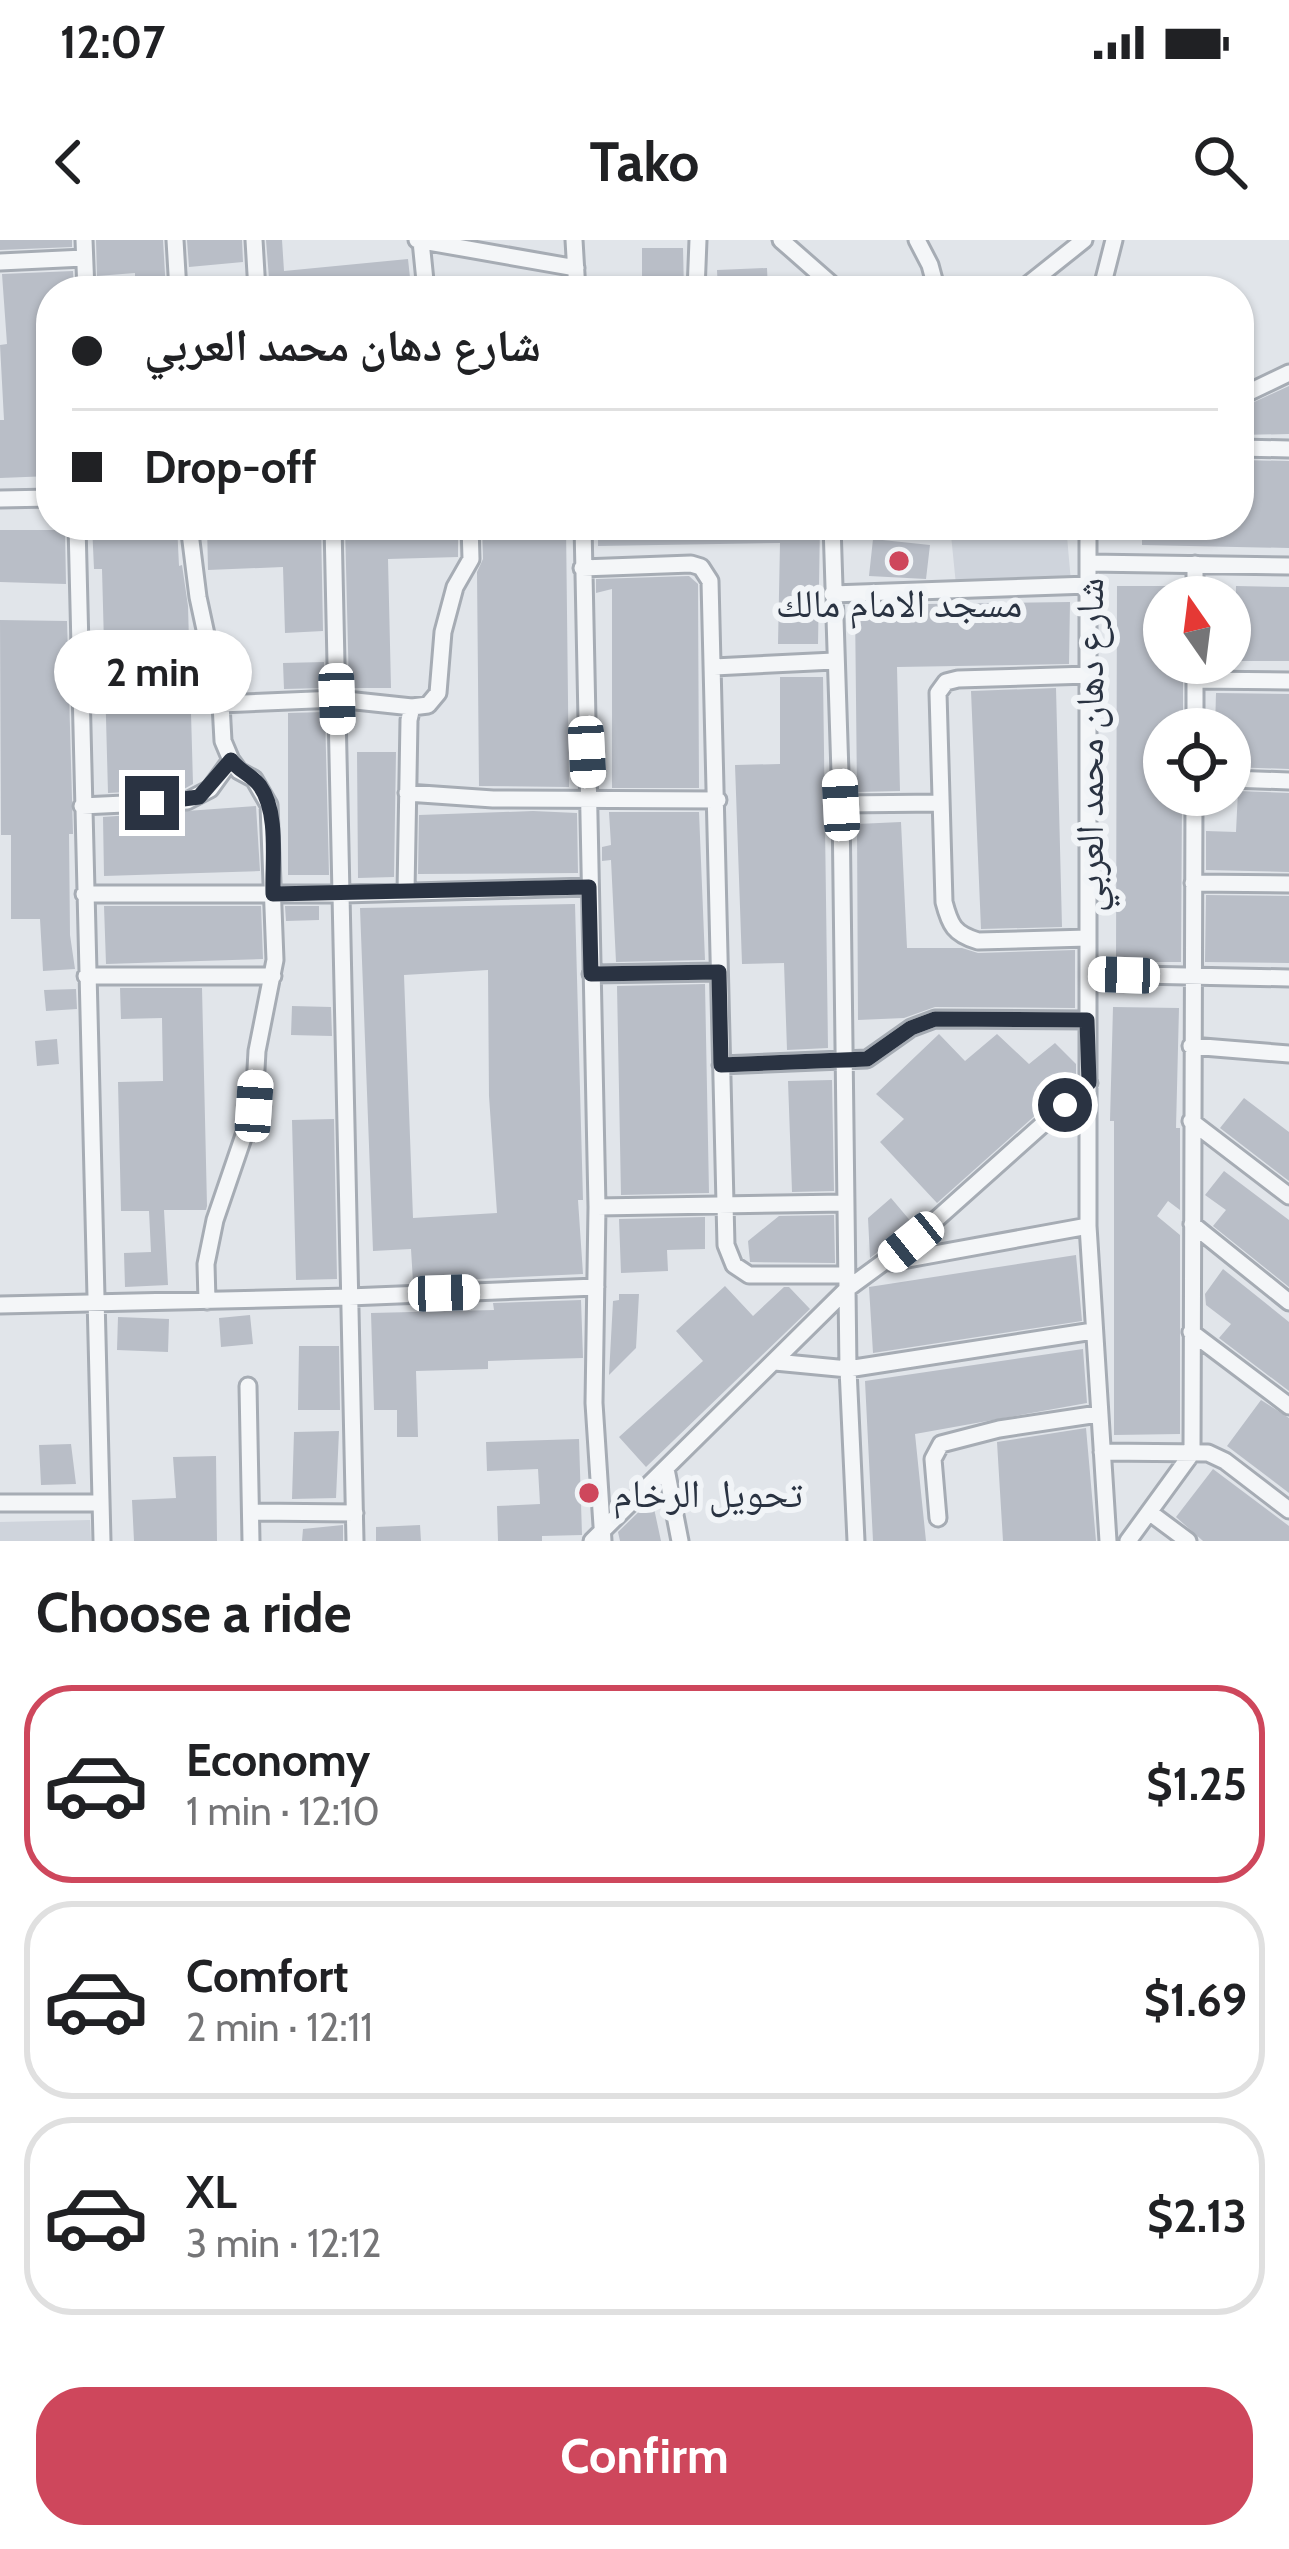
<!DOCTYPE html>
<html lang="en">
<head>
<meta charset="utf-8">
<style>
	:root { --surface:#fff; --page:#f6f6f6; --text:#202124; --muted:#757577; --line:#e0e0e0; --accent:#ce475c }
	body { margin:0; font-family:Cabin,"Noto Naskh Arabic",sans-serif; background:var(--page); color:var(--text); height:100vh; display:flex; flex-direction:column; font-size:45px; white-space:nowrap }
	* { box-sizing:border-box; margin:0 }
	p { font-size:39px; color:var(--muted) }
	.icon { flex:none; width:66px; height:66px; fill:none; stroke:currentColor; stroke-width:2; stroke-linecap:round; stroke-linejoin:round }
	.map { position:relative; height:1301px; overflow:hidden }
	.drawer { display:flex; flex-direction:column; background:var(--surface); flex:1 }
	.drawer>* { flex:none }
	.hud { position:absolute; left:36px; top:36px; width:1218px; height:264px; border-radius:48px; box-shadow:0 3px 9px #0004; display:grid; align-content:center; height:264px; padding:0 36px; background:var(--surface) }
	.needle { width:78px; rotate:346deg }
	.tools { position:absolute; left:1143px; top:336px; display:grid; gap:24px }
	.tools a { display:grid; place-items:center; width:108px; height:108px; border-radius:50%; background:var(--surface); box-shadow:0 3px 9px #0004; font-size:60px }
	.end { position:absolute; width:54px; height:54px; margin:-27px; border:15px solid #2a3342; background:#fff; box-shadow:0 0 0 6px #fff }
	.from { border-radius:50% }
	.bubble { position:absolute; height:84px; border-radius:42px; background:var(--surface); box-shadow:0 3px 9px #0004; font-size:39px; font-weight:800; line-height:84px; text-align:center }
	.car { position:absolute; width:36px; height:72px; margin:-36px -18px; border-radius:15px; box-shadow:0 0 9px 3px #0007; background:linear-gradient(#fff 24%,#345 0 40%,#fff 0 76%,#345 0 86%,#fff 0) }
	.hud b { display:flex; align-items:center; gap:42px; height:114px; font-size:45px }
	.hud b+b { border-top:3px solid var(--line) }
	.hud i { width:30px; height:30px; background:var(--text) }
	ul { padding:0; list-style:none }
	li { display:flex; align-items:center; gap:36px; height:198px; margin:0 24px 18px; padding:0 12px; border:6px solid var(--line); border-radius:48px }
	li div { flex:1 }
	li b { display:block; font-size:45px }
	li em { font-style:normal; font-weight:800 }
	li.active { border-color:var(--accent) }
	li>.icon { width:108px; height:108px; stroke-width:1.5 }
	h2 { padding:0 36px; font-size:54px; line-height:144px }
	.action { display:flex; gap:24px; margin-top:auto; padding:24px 36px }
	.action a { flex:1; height:138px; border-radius:48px; background:var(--accent); color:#fff; font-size:48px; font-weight:800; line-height:138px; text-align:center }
	.status { display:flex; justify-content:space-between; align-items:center; height:84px; padding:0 60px; background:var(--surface); direction:ltr }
	.status svg { height:33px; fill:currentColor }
	header { display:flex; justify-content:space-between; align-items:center; height:156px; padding:0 36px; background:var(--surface); font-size:54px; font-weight:800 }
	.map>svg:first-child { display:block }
	.built { fill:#cfd4dc }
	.building { fill:#b9bec7; fill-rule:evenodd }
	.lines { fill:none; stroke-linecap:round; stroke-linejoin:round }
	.minor-casing { stroke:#a6acb4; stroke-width:21 }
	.minor { stroke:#f4f6f8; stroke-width:15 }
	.route { stroke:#2a3342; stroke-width:15 }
	.poi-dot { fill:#ce475c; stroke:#f1f4f7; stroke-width:4.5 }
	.labels { text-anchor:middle; stroke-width:12; stroke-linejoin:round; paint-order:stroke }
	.poi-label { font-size:39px; fill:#2a3342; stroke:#f1f4f7 }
	.street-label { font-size:39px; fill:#2a3342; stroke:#f1f4f7 }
</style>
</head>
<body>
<div class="status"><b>12:07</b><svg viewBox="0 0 49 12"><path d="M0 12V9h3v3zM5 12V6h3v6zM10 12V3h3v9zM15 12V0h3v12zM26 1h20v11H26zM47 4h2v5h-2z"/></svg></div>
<header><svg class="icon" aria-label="back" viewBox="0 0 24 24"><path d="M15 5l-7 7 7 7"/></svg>Tako<svg class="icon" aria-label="search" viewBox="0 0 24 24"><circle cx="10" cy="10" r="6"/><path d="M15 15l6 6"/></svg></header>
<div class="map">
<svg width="1289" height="1301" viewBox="0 0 1289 1301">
	<rect width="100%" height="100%" fill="#e1e5ea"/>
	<path class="built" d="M950,285H1066L1071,342L956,345Z
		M90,1280L91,1301H0V1282Z"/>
	<path class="building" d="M0,0H72V7L0,10Z
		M96,0H163L166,51H135V33L97,36Z
		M187,0H242L243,22L189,27Z
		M266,0H282L284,31L408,19L411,47L270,51Z
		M642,8H683L684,51H642Z
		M767,28L768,51H718L717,30Z
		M73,31L74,51H51V236L0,238V180H4L0,105L7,104L2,34Z
		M1289,146V194L1239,195V169Z
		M1239,220L1289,221V308L1142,305V285H1239Z
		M92,285H177L179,326L182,325L188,366L193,544L184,549L108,553L102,329H94Z
		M207,285H321L323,391L285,393L283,327L208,330Z
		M345,285H458V317L388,319L391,448H349Z
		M482,285H566L569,547L479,546L477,332L483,319Z
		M598,285H820L818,404H778L780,303L598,306Z
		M0,290H65L66,344L0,342Z
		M873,299L930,305L926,339L869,336Z
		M689,336L698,344L699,548H612V349L596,353V339Z
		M1117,346H1183V357H1164V423H1183V489H1164V555H1182L1181,722H1116Z
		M1236,346L1289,347V421H1235Z
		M1070,362L1069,424L897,427L900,551L857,552L855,365Z
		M0,380L67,381L73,594H69L70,695L75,729L43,731L40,679H11V595H1Z
		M324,422L325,448L284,449L283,423Z
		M780,437H823L828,808L787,810L784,723L742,724L735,525L780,524Z
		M1056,448L1062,687L981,689L971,451Z
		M1216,453L1289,454V529L1230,527V489H1215Z
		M325,472L329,635H288V473Z
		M357,512H396L394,637L358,638Z
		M1238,551L1289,553V632L1206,630V591L1236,592Z
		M256,566L260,631L104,636L103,577Z
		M533,571L577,573L578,633L418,634L419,575Z
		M609,572H699L705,720L616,722L611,620L602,621V607L611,605Z
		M901,582L907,708H962L978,713L1075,710V768L935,767L904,778L858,780L857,584Z
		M1206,655L1289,656V723L1205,722Z
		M575,664L583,960H578L583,1034L413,1042L411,1009L373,1011L360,668ZM488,730L489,856L497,973L413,978L404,735Z
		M104,666H261L263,719L106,724Z
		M285,666H319V680L286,681Z
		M705,744L709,953L621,955L617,746Z
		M120,748H202L207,966L206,970H164L168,1045L125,1047L124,1013L151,1012L149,971H121L118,842L163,841L162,778L121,779Z
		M76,749L77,769L46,771L44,750Z
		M292,766L331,767L332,796L291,795Z
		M1113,767L1179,768L1176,888H1180V970L1168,961L1157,976L1180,995V1194L1114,1195V881H1110Z
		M939,794L965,821L997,794L1029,824L1055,803L1076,824V839L937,963L880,902L904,879L876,854Z
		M57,799L59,824L37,826L35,801Z
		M832,840L834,951L792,952L788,841Z
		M1244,858L1289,892V941L1220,888Z
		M334,879L337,1039L296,1040L292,880Z
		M1224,931L1289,980V1047L1213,986L1226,970L1205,955Z
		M891,958L913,984L870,1018L868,978Z
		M834,975L835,1023L750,1022L748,1001L779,976Z
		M705,977V1009L667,1010L668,1031L621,1033L619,979Z
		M1076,1015L1082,1081L873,1113L869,1047Z
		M1223,1029L1289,1082V1151L1219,1098L1231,1084L1206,1065L1205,1054Z
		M725,1046L753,1076L784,1047H789L810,1069L646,1227L619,1197L703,1121L676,1091Z
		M619,1054H639L636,1108L609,1135L613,1061L619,1060Z
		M581,1060L583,1118L488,1121V1129L416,1131L418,1197H397V1170H374L371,1073L494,1070L493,1063Z
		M250,1075L253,1104L221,1107L219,1078Z
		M118,1077L169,1079L168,1112L117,1110Z
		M299,1106H339L340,1170H298Z
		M1083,1109L1087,1163L915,1194L926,1301H873L865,1141Z
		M1261,1160L1289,1178V1253L1227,1206Z
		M1086,1188L1096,1301H1003L997,1202Z
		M339,1191L336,1258L292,1259L294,1192Z
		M579,1199L582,1295L542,1296V1301H498L497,1266L540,1264L538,1229L487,1231L486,1202Z
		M71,1204L76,1244L41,1245L39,1205Z
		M216,1216L217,1301H134L132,1260L176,1258L173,1217Z
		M1213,1229L1289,1286V1301H1203L1176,1277Z
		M652,1259L661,1301H620L618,1292Z
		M343,1285V1301H302L303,1289Z
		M420,1285L421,1301H376V1287Z"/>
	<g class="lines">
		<defs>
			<path id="minor" d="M84,0L86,51
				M175,0L178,51
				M254,0L257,51
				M417,0L576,28
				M574,0L577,51
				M781,0L839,51
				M917,0L930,25L937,51
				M421,1L426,51
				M0,22L84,18
				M696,51L698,0
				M1020,51L1084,0
				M1101,51L1114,0
				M1239,157L1289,133
				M1239,208L1289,209
				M0,259L51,258
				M77,285L102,1301
				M189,285L198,357L221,464L223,501L231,520L239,531L254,539L269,565L275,720L257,811L254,866L215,980L206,1024L207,1061
				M333,285L355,1301
				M583,285L597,967L594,1163L603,1301
				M832,285L841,564L848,1129L856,1301
				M1088,285V986L1108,1301
				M1089,323L1289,326
				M1195,324V357
				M582,328L691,324L701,327L710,341L726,1005L734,1025L749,1035H847
				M832,354L1089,345
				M714,427L834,421
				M1195,440L1289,441
				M221,464L337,459L412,467L409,480L406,652
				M412,467L428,465L438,453L443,392L455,347L471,319L470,285
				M1195,489V423
				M1230,539L1289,541
				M407,553L493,559L718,560
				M841,564L941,563
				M82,566L187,561L210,549L231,520
				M1193,643L1289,644
				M84,654H344L589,647
				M1088,698L978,701C954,694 950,685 944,662L938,453L946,442L958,439L1089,435
				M591,734L719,732
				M1089,734L1289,738
				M86,736H273
				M1191,806L1289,814
				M721,825L867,819L911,788L935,779L1087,780
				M1191,881L1289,956
				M597,967L845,963
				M1192,984L1289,1062
				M891,1022L1088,986
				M0,1065L349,1057L596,1047
				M1191,1092L1289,1166
				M775,1122L848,1129L1093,1091
				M248,1146L251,1301
				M1102,1212L1208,1213L1225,1221L1289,1270
				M666,1229L680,1301
				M0,1263H101
				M251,1272L355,1273
				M1149,1272L1188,1301
				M938,1278L933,1219L941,1204L999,1189L1098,1174
				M592,1301L847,1049L911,1002L1089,843
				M1128,1301L1192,1213L1194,555"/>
		</defs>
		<use href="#minor" class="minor-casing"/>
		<use href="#minor" class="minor"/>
	</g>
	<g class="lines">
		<path class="route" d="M152,563L199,557L231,520C239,531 252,535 260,546C279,573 272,621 273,654L589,647L591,734L719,732L721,825L867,819L911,788L935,779L1087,780L1089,843L1065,865"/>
	</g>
	<g class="poi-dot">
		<circle cx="899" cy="321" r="12"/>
		<circle cx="589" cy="1253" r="12"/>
	</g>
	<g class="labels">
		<g class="poi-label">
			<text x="899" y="377">مسجد الامام مالك</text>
			<text x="613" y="1267" text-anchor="start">تحويل الرخام</text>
		</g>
		<g class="street-label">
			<text transform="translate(1089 505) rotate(-90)" y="14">شارع دهان محمد العربي</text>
		</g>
	</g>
</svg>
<div class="tools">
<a><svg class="needle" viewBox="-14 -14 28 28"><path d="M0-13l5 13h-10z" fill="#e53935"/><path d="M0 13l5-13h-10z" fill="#757577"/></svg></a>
<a><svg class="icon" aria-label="locate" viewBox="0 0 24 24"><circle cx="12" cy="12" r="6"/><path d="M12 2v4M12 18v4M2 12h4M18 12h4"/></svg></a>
</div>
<i class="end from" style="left:1065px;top:865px"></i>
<i class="end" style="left:152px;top:563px"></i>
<div class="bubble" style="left:54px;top:390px;width:198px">2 min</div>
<i class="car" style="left:337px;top:459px;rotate:178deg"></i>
<i class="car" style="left:587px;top:512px;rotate:177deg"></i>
<i class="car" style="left:841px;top:565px;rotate:357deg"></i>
<i class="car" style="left:1124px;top:735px;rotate:272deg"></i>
<i class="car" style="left:254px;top:866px;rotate:4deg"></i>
<i class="car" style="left:911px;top:1002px;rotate:231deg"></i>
<i class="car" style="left:444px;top:1053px;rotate:88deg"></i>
<div class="hud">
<b><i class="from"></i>شارع دهان محمد العربي</b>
<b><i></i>Drop-off</b>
</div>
</div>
<section class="drawer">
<h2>Choose a ride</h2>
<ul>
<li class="active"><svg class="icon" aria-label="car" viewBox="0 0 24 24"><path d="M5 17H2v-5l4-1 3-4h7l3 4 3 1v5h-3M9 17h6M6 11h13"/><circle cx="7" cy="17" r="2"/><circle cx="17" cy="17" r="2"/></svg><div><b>Economy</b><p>1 min · 12:10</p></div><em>$1.25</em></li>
<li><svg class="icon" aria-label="car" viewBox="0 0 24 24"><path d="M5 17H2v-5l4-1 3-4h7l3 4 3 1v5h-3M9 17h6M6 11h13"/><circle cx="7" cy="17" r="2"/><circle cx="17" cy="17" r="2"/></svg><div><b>Comfort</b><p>2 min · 12:11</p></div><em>$1.69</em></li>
<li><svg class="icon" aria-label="car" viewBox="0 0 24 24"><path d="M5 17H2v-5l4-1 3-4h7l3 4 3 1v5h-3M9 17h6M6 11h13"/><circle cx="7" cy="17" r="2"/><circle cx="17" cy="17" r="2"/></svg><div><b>XL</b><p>3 min · 12:12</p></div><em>$2.13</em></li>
</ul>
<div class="action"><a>Confirm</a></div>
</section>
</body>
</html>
